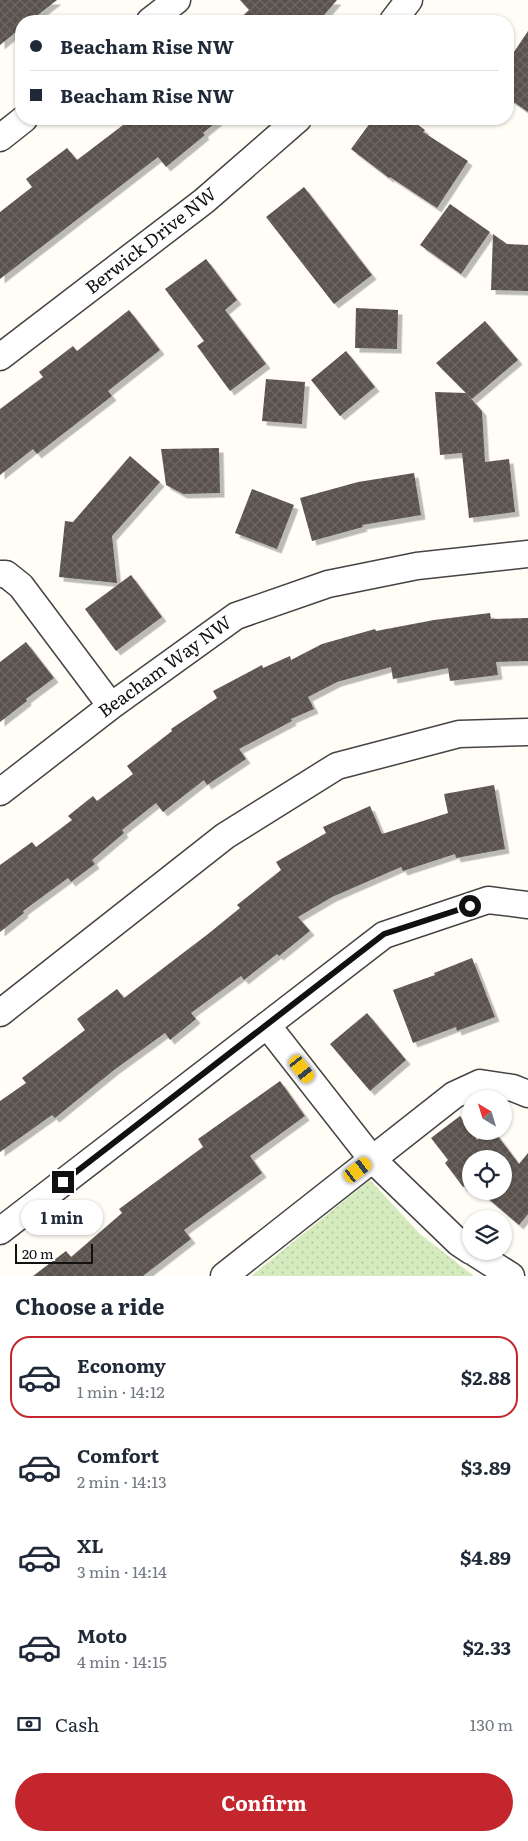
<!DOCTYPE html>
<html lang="en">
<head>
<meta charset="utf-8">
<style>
	:root { --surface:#fff; --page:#f6f6f7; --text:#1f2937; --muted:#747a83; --line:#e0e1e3; --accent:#c4262e }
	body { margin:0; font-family:Literata,serif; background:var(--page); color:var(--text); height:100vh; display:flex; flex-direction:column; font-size:19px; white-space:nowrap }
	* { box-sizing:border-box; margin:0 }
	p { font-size:16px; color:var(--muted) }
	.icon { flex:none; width:28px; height:28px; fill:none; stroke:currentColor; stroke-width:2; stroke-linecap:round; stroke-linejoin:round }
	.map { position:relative; height:1276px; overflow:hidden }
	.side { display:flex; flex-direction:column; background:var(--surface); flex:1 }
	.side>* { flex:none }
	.banner { position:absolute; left:15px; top:15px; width:499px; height:110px; border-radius:20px; box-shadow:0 1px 4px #0004; display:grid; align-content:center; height:110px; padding:0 15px; background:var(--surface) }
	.needle { width:32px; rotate:322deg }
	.tools { position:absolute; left:462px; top:1090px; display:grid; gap:10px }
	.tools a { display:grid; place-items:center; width:50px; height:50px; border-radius:50%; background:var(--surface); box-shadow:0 1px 4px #0004; font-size:25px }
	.scale { position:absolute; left:15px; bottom:12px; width:78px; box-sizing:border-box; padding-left:5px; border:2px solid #111; border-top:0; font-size:14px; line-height:18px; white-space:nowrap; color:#111; -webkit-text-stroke:4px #fff; paint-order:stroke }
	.end { position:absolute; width:22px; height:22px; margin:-11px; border:6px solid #111; background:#fff; box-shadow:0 0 0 2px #fff }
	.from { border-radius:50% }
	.bubble { position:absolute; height:35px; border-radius:18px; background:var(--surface); box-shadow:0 1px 4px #0004; font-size:16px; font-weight:700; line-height:35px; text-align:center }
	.car { position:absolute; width:15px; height:30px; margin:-15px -8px; border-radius:6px; box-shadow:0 0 4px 1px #0007; background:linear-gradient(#f5c518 24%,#345 0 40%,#f5c518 0 76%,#345 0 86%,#f5c518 0) }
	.banner b { display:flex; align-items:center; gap:18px; height:48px; font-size:19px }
	.banner b+b { border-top:1px solid var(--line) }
	.banner i { width:12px; height:12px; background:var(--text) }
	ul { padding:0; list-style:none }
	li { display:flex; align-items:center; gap:15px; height:82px; margin:0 10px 8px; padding:0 5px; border:2px solid transparent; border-radius:20px }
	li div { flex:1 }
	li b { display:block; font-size:19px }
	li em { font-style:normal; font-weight:700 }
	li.on { border-color:var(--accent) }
	li>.icon { width:45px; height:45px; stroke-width:1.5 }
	h2 { padding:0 15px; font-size:22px; line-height:60px }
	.pay { display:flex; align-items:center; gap:12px; height:55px; padding:0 15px; font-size:19px }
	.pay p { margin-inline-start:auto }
	.action { display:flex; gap:10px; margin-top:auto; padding:10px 15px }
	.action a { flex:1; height:58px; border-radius:30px; background:var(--accent); color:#fff; font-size:20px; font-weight:700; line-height:58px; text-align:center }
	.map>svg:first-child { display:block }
	.park { fill:url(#park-dots) }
	.building { fill:url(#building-cross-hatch); filter:url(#shadow) }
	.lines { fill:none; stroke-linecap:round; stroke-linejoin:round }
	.minor-casing { stroke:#444; stroke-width:29 }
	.minor { stroke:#fff; stroke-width:26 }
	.route { stroke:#111; stroke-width:6 }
	.labels { text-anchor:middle; stroke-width:5; stroke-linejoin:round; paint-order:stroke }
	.street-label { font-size:18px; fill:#111; stroke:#fff }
</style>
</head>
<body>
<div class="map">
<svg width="528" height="1276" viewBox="0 0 528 1276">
	<defs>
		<pattern id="park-dots" width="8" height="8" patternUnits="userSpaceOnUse" patternTransform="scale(1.25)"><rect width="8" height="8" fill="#d5ebbd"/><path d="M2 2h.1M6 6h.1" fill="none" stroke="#b6c8a1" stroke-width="1.8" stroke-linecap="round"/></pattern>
		<pattern id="building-cross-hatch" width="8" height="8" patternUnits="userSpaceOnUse" patternTransform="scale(1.25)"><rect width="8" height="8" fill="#5a524d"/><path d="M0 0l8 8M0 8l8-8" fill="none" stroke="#6d6662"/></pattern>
		<filter id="shadow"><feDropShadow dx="4.5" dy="4.5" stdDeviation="0" flood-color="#0004"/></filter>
	</defs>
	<rect width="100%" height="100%" fill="#fffdf5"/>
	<path class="park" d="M370,1180L420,1234L474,1276H251Z"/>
	<path class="building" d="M0,0H57L30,21H21V28L0,45Z
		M240,0H337L319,21H237L249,10Z
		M528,31V112L508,98V61Z
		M131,119H220L203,133L205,135L166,167L158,157L0,279V212L32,187L26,179L67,148L77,160Z
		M373,119H410L425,130L423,132L468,161L437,208L390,177L389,178L351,149Z
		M304,187L372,275L334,304L266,217Z
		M450,204L490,232L461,274L420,245Z
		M493,234L507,244L528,245V291L491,290Z
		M206,259L237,300L225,310L266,364L230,391L197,346L204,341L165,289Z
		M356,308L398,310L397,349L355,348Z
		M129,310L160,350L108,391L112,396L37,454L33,449L0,475V409L43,377L39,372L73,346L77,351Z
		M485,321L518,360L472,399L436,363Z
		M346,351L375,387L340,416L311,380Z
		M266,379L305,382L302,424L262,421Z
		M435,392L466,393L482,411L485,462L509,459L515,512L469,518L462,453L440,455Z
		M219,448L220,493L183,494L166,485L161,449Z
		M130,456L160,482L112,536L117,583L59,577L65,521L73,522Z
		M414,473L421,515L362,525L363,527L312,541L300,498L358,482Z
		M252,489L294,505L277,549L235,533Z
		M131,575L162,617L116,651L85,609Z
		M490,613L491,619L528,618V661L496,662L498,675L450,681L448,668L393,679L391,667L337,682L308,697L314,709L291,719L292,721L239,749L246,759L207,785L204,780L163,812L156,803L122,830L124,833L92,860L95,864L71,882L68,878L23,911L24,913L0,932V865L32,842L36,847L72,820L68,816L93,796L97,801L133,774L127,766L172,731L171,729L217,698L213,691L262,665L263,668L290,656L291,660L322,644L375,629L376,631L434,620Z
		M26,642L54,678L26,699L27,701L0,722V662Z
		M494,785L505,849L456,858L455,854L403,871L401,867L332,897L298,917L310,931L279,956L277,954L244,980L241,976L191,1013L196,1019L170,1040L165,1033L114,1070L55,1118L52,1115L0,1152V1101L26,1083L22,1078L85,1030L77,1019L117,989L124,998L208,934L240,908L237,905L281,870L276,862L326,833L323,827L370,806L382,834L448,813L444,794Z
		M472,958L495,1017L457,1031L456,1027L413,1043L393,990L435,975L434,973Z
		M367,1013L406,1060L370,1091L330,1044Z
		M280,1081L305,1116L250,1156L262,1173L184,1230L191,1239L143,1276H33L66,1251L71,1257L122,1213L119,1209L203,1147L198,1139Z
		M460,1116L477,1140L489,1131H494L519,1164L528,1153V1214L519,1225L479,1191H504V1159H471V1185L469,1183L463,1187L445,1163L448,1160L431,1138Z"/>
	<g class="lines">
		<defs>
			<path id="minor" d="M150,21L177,0
				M393,21L409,0
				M0,138L24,119
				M0,357L204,201L298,119
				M0,574H6L21,586L111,706
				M0,792L111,706L236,616L328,584L417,566L528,554
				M0,1013L225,836L337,766L459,734L528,732
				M267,1025L372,1159L459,1243L471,1251
				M0,1231L384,935L488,900L528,905
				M472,1251L511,1276
				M224,1276L454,1095L480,1083L513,1088L528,1094"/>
		</defs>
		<use href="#minor" class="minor-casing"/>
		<use href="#minor" class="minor"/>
	</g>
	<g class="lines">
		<path class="route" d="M63,1182L384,934L470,906"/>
	</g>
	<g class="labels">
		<g class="street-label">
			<text transform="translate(151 241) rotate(-38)" y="6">Berwick Drive NW</text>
			<text transform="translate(165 667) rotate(-36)" y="6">Beacham Way NW</text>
		</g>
	</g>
</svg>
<div class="tools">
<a><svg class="needle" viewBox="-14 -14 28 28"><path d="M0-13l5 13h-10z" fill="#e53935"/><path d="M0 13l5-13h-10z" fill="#747a83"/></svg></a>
<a><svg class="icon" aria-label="locate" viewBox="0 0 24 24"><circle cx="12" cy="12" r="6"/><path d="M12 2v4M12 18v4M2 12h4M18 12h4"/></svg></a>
<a><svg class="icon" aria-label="layers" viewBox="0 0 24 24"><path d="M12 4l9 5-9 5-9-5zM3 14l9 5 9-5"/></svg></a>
</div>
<div class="scale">20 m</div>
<i class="end from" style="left:470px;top:906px"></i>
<i class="end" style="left:63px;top:1182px"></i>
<div class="bubble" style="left:21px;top:1200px;width:82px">1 min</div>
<i class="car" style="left:302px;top:1069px;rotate:142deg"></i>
<i class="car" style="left:358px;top:1170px;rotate:52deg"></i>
<div class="banner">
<b><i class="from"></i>Beacham Rise NW</b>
<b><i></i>Beacham Rise NW</b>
</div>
</div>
<section class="side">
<h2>Choose a ride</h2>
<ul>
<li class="on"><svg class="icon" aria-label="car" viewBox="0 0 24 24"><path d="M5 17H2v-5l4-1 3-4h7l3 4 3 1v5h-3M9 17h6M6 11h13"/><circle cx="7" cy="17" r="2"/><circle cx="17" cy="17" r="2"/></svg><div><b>Economy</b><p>1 min · 14:12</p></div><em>$2.88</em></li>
<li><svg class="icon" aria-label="car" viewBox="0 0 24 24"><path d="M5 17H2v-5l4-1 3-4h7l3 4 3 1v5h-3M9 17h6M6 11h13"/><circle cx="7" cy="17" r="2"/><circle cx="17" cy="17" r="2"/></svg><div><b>Comfort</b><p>2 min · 14:13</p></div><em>$3.89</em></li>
<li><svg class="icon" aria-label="car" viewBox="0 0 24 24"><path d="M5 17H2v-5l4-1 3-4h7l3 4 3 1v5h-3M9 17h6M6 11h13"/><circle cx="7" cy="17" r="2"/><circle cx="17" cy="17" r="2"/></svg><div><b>XL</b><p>3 min · 14:14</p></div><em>$4.89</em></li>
<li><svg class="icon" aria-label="car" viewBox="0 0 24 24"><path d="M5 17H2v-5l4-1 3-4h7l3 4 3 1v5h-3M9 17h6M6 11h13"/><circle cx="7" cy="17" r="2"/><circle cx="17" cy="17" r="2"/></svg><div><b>Moto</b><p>4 min · 14:15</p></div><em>$2.33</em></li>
</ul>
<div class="pay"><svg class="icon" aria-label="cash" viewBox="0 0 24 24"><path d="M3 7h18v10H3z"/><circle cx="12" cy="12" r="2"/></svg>Cash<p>130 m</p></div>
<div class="action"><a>Confirm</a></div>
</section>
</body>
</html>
